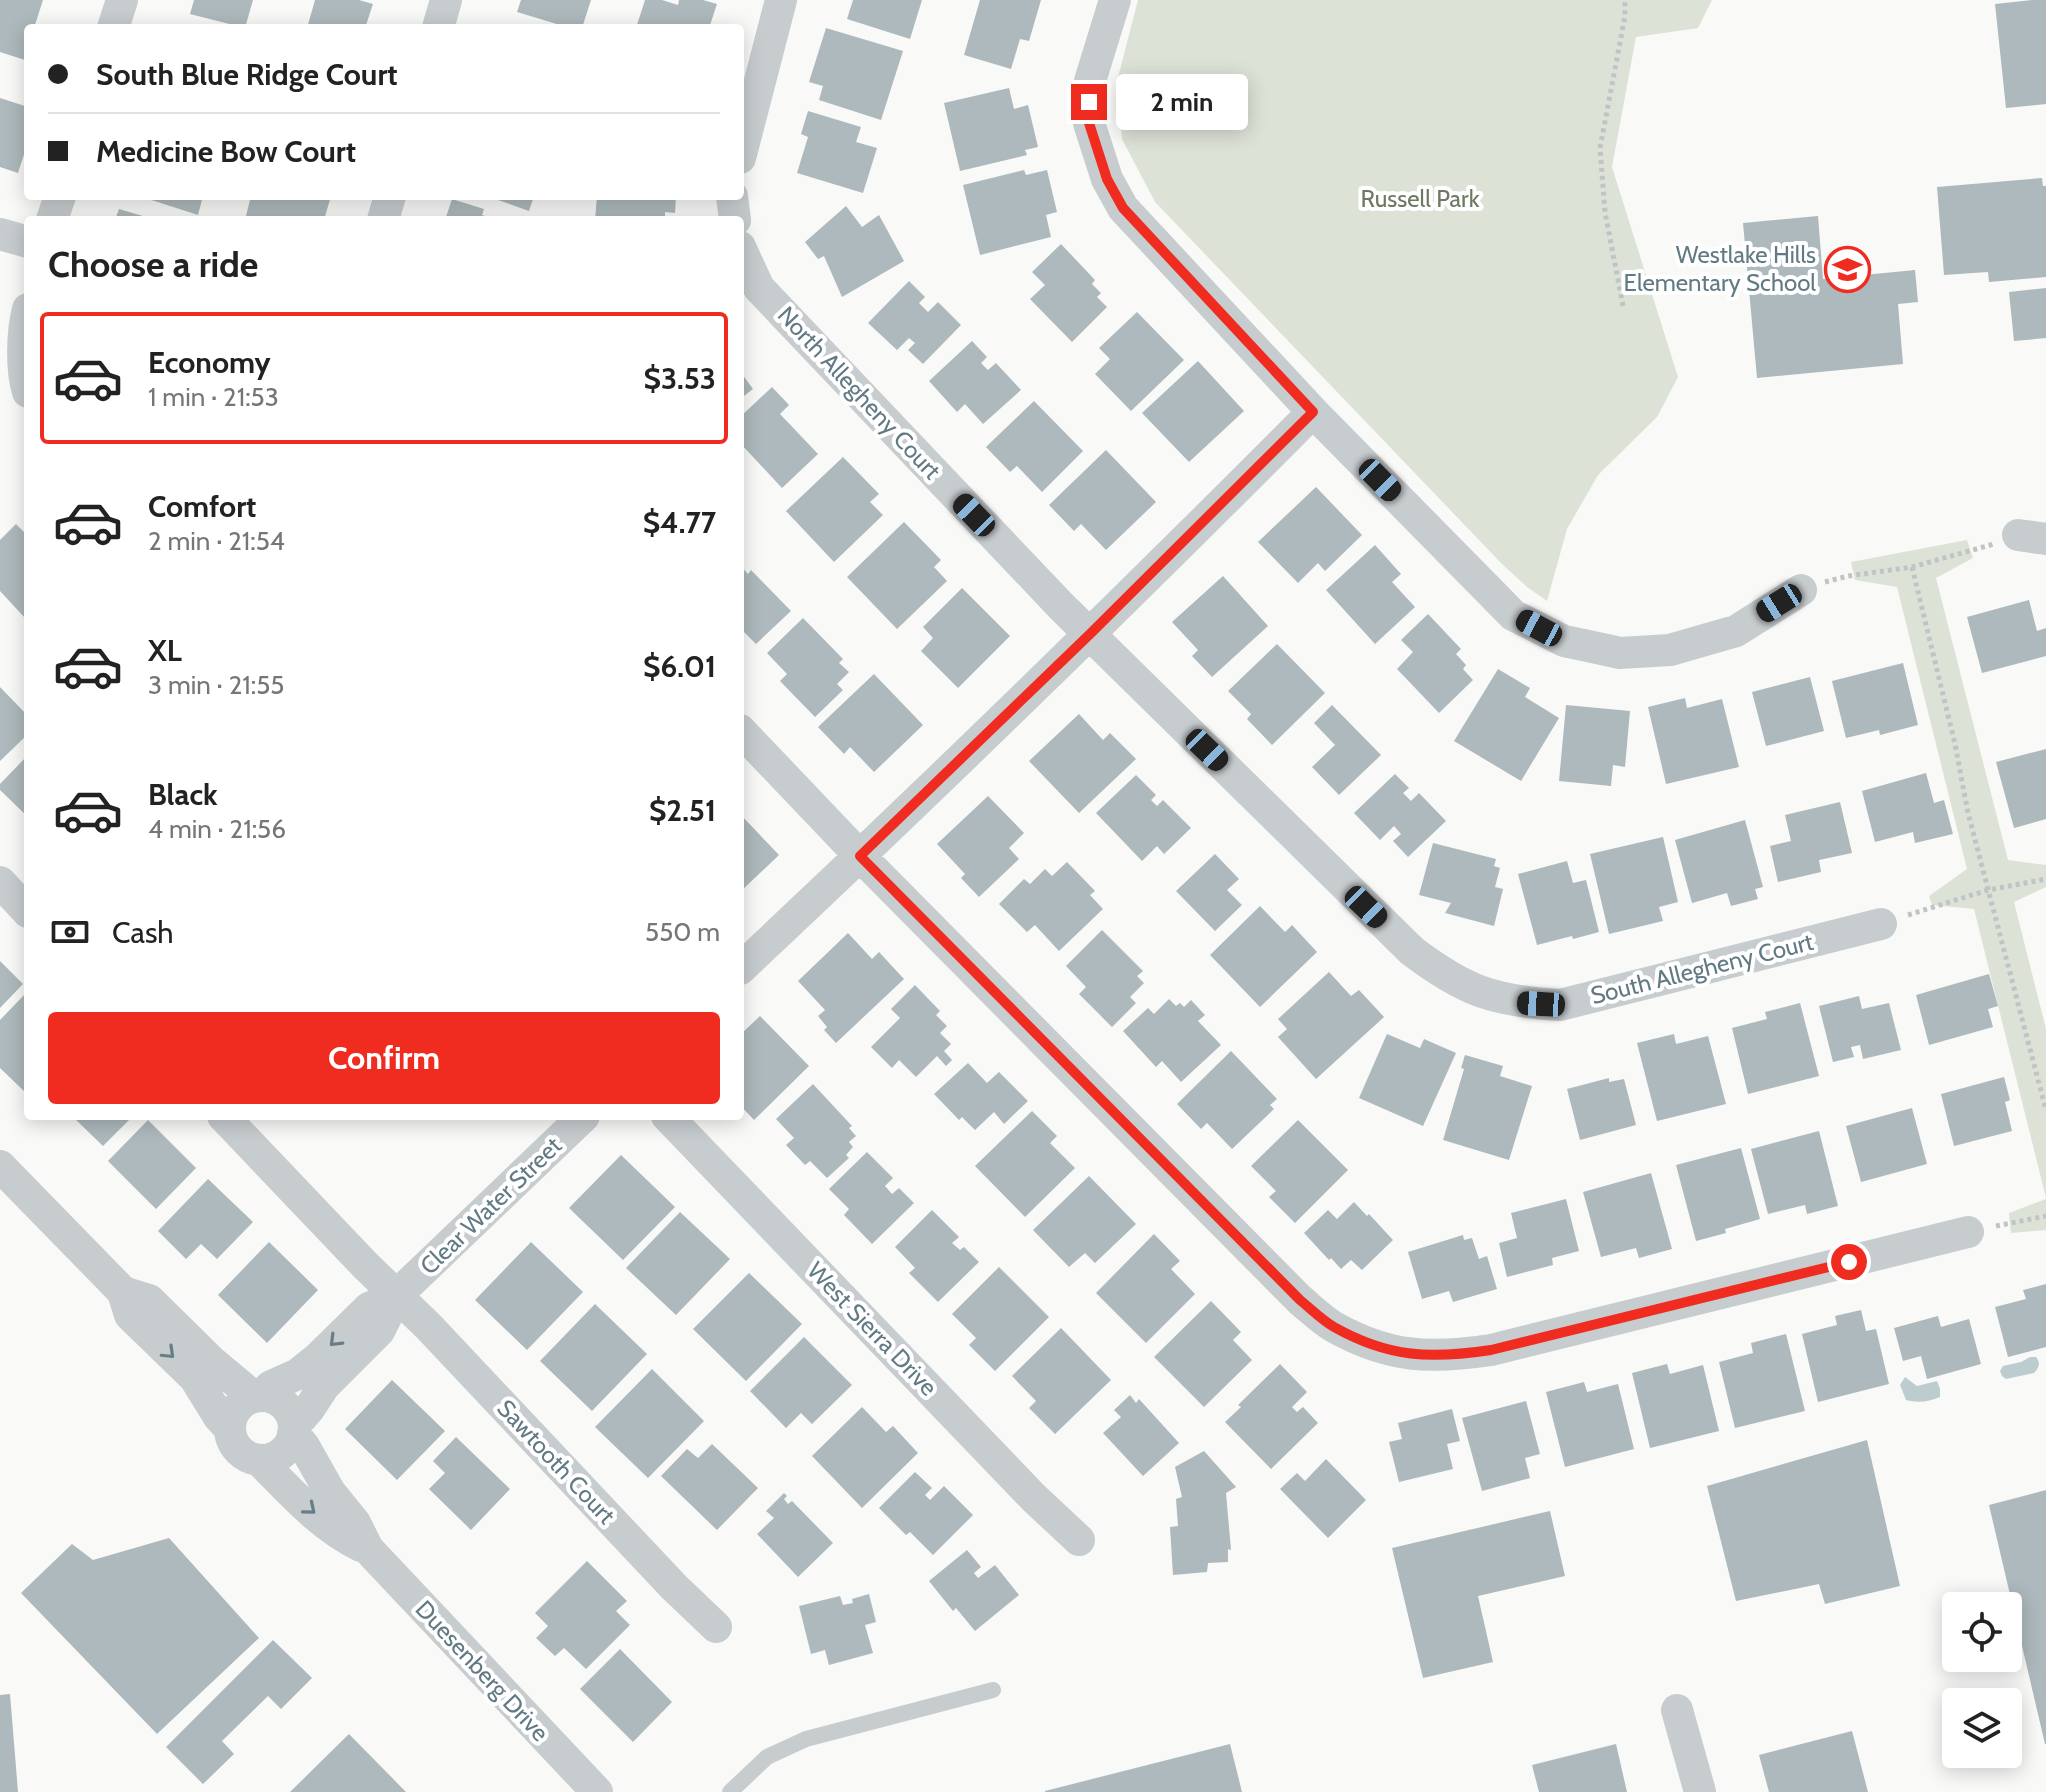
<!DOCTYPE html>
<html lang="en">
<head>
<meta charset="utf-8">
<style>
	:root { --surface:#fff; --page:#f2f2f2; --text:#222; --muted:#767676; --line:#e0e0e0; --accent:#f02c20 }
	body { margin:0; font-family:Cabin,sans-serif; background:var(--page); color:var(--text); height:100vh; display:flex; flex-direction:column; font-size:30px; white-space:nowrap }
	* { box-sizing:border-box; margin:0 }
	p { font-size:26px; color:var(--muted) }
	.icon { flex:none; width:44px; height:44px; fill:none; stroke:currentColor; stroke-width:2; stroke-linecap:round; stroke-linejoin:round }
	.map { position:relative; flex:1; overflow:hidden }
	.panel { position:absolute; left:24px; top:216px; width:720px; height:904px; display:flex; flex-direction:column; background:var(--surface); border-radius:8px; box-shadow:0 4px 20px #0003 }
	.panel>* { flex:none }
	.top-card { position:absolute; left:24px; top:24px; width:720px; height:176px; border-radius:8px; box-shadow:0 4px 20px #0003; display:grid; align-content:center; height:176px; padding:0 24px; background:var(--surface) }
	.tools { position:absolute; left:1942px; top:1592px; display:grid; gap:16px }
	.tools a { display:grid; place-items:center; width:80px; height:80px; border-radius:8px; background:var(--surface); box-shadow:0 4px 20px #0003; font-size:40px }
	.end { position:absolute; width:36px; height:36px; margin:-18px; border:10px solid #f02c20; background:#fff; box-shadow:0 0 0 4px #fff }
	.from { border-radius:50% }
	.bubble { position:absolute; height:56px; border-radius:8px; background:var(--surface); box-shadow:0 4px 20px #0003; font-size:26px; font-weight:700; line-height:56px; text-align:center }
	.car { position:absolute; width:24px; height:48px; margin:-24px -12px; border-radius:10px; box-shadow:0 0 6px 2px #0007; background:linear-gradient(#222 24%,#8ab4d8 0 40%,#222 0 76%,#8ab4d8 0 86%,#222 0) }
	.top-card b { display:flex; align-items:center; gap:28px; height:76px; font-size:30px }
	.top-card b+b { border-top:2px solid var(--line) }
	.top-card i { width:20px; height:20px; background:var(--text) }
	ul { padding:0; list-style:none }
	li { display:flex; align-items:center; gap:24px; height:132px; margin:0 16px 12px; padding:0 8px; border:4px solid transparent; border-radius:8px }
	li div { flex:1 }
	li b { display:block; font-size:30px }
	li em { font-style:normal; font-weight:700 }
	li.on { border-color:var(--accent) }
	li>.icon { width:72px; height:72px; stroke-width:1.5 }
	h2 { padding:0 24px; font-size:36px; line-height:96px }
	.pay { display:flex; align-items:center; gap:20px; height:88px; padding:0 24px; font-size:30px }
	.pay p { margin-inline-start:auto }
	.cta { display:flex; gap:16px; margin-top:auto; padding:16px 24px }
	.cta a { flex:1; height:92px; border-radius:8px; background:var(--accent); color:#fff; font-size:32px; font-weight:700; line-height:92px; text-align:center }
	.map>svg:first-child { display:block }
	.green { fill:#dde2d7 }
	.water { fill:#bdcdcf }
	.building { fill:#adb9bc }
	.lines { fill:none; stroke-linecap:round; stroke-linejoin:round }
	.path { stroke:#c0c4c5; stroke-width:5; stroke-dasharray:4 4; stroke-linecap:butt }
	.service { stroke:#c7cccf; stroke-width:16 }
	.minor { stroke:#c7cccf; stroke-width:32 }
	.oneway { stroke:#677e88 }
	.route { stroke:#f02c20; stroke-width:10 }
	.labels { text-anchor:middle; stroke-width:8; stroke-linejoin:round; paint-order:stroke }
	.park-label { font-size:24px; fill:#6b7a61; stroke:#fff }
	.poi-label { font-size:24px; fill:#627a84; stroke:#fff; text-anchor:end }
	.street-label { font-size:24px; fill:#627a84; stroke:#fff }
</style>
</head>
<body>
<div class="map">
<svg width="2046" height="1792" viewBox="0 0 2046 1792">
	<rect width="100%" height="100%" fill="#f9f9f7"/>
	<path class="green" d="M1138,0H1712L1698,28L1636,37L1612,167L1678,377L1657,417L1598,475L1567,529L1547,601L1527,587L1502,564L1155,202L1122,139L1117,81Z
		M1967,540L1973,558L1936,578L2008,860L2046,865V887L2014,902L2046,1029V1198L1974,909L1932,905L1929,896L1967,869L1897,587L1855,580L1851,562Z
		M2046,1199V1230L2011,1233L2009,1213Z"/>
	<path class="water" d="M2030,1357H2036C2041,1363 2039,1368 2034,1373L2006,1379L2002,1376L2000,1371L2003,1366L2021,1362Z
		M1905,1377L1917,1386L1937,1381L1940,1389V1397C1929,1402 1917,1403 1906,1400L1900,1385Z"/>
	<path class="building" d="M0,0H43L34,28H28V49L25,60L0,52Z
		M194,0H253L245,28L190,14Z
		M315,0H359L373,4L365,28H307Z
		M521,0H591L582,28H570L517,12Z
		M645,0H662L678,5L679,0H703L717,4L709,28H636Z
		M853,0H922L910,39L847,19Z
		M980,0H1041L1029,41L1020,39L1011,69L964,55Z
		M2032,0H2046V104L2006,108L1995,4Z
		M826,28L903,51L881,120L819,100L823,86L809,82Z
		M1009,88L1014,109L1028,105L1038,147L1025,150L1027,155L960,171L944,103Z
		M0,98L28,107V142L18,173L0,167Z
		M808,111L861,127L856,142L877,148L863,193L797,173L808,137L801,134Z
		M1024,170L1026,175L1047,170L1057,212L1046,215L1051,237L980,255L963,185Z
		M2042,178L2043,186H2046V277L1989,282L1988,272L1944,275L1937,187Z
		M139,196H203L198,215Z
		M251,196H331L324,220H245Z
		M487,196H534L529,211Z
		M597,196H676L675,213L665,212V220H595Z
		M452,199L484,209L482,215L497,220H445Z
		M846,206L862,227L879,215L904,261L842,297L824,256L818,259L805,242Z
		M119,209L153,219V220H115Z
		M1818,216L1823,279L1915,270L1918,302L1898,304L1903,364L1757,378L1743,223Z
		M1061,244L1095,280L1092,284L1101,293L1097,297L1107,307L1072,342L1030,299L1045,285L1032,272Z
		M909,281L925,297L919,303L928,312L938,302L961,325L923,364L908,350L915,343L909,338L897,350L868,323Z
		M2046,288V338L2014,341L2009,292Z
		M1137,312L1184,360L1131,411L1095,374L1110,359L1099,348Z
		M972,341L987,357L981,363L988,370L996,363L1021,390L983,424L965,404L957,412L929,381Z
		M1198,361L1244,411L1189,462L1142,413Z
		M740,371L753,389L740,399Z
		M772,387L789,405L780,414L818,454L782,488L740,443V417Z
		M1034,401L1083,451L1042,492L1017,466L1010,472L986,447Z
		M1106,450L1156,502L1106,550L1081,524L1074,531L1049,505Z
		M843,457L879,494L870,502L883,515L834,562L786,511Z
		M1316,487L1362,535L1325,571L1318,563L1298,583L1258,542Z
		M904,522L941,560L934,567L947,581L897,629L847,577Z
		M16,524L28,536V617L26,619L0,591V540Z
		M1375,545L1401,574L1392,582L1415,607L1375,644L1326,590Z
		M740,565L748,574L751,570L791,611L756,644L740,628Z
		M1223,576L1268,626L1212,677L1192,656L1198,650L1172,622Z
		M962,588L1010,636L958,688L921,651L933,638L923,627Z
		M2029,600L2037,631L2046,628V656L1982,673L1967,617Z
		M1428,614L1461,649L1456,654L1466,665L1463,669L1473,680L1439,713L1397,669L1413,652L1401,640Z
		M803,618L843,659L839,663L849,672L837,684L843,690L815,717L780,681L787,674L767,653Z
		M1277,644L1325,693L1272,745L1247,719L1251,714L1228,691Z
		M1903,663L1918,725L1880,735L1879,730L1846,738L1832,681Z
		M1498,669L1530,688L1525,697L1559,718L1521,781L1454,741Z
		M874,674L923,725L874,772L850,747L844,754L818,727Z
		M1810,677L1824,731L1766,746L1752,692Z
		M0,687L28,716V734L0,761Z
		M1685,698L1687,708L1722,699L1739,767L1666,784L1648,707Z
		M1332,705L1381,755L1339,795L1312,767L1335,745L1314,723Z
		M1566,705L1630,711L1625,767L1613,765L1611,786L1559,781Z
		M1079,714L1103,740L1110,733L1136,759L1079,813L1029,761Z
		M2046,749V819L2014,828L1996,762Z
		M28,755V817L0,790V784Z
		M1926,773L1934,803L1944,800L1953,834L1915,843L1913,832L1875,842L1862,791Z
		M1395,774L1409,788L1403,793L1411,801L1419,793L1446,821L1408,857L1393,841L1401,834L1394,826L1380,840L1354,813Z
		M1136,775L1156,795L1151,800L1157,806L1163,800L1191,828L1164,854L1157,846L1142,861L1096,813Z
		M988,796L1024,833L1009,848L1019,859L979,897L961,878L965,874L937,844Z
		M1840,802L1852,853L1819,860L1821,872L1778,882L1770,846L1791,841L1785,815Z
		M740,814L779,855L740,892Z
		M1745,820L1763,887L1755,889L1758,899L1731,906L1727,893L1692,903L1675,840Z
		M1663,837L1678,902L1659,907L1663,921L1609,934L1590,854Z
		M1433,843L1496,859L1494,866L1500,868L1495,887L1503,889L1494,926L1445,913L1451,903L1419,895Z
		M1215,854L1239,879L1227,890L1242,905L1215,931L1176,891Z
		M1567,861L1573,883L1586,880L1599,932L1573,939L1572,936L1537,945L1518,874Z
		M1067,862L1095,891L1090,895L1103,909L1059,951L1035,925L1027,932L999,904L1024,879L1030,884L1045,869L1052,876Z
		M1260,906L1285,932L1292,925L1317,952L1260,1007L1210,955Z
		M1102,930L1143,971L1137,976L1144,983L1130,997L1136,1003L1112,1027L1079,994L1086,987L1066,966Z
		M848,933L872,959L879,952L904,979L836,1043L824,1030L827,1027L818,1016L825,1010L798,981Z
		M0,961L23,984L0,1008Z
		M1329,972L1351,996L1359,990L1384,1017L1316,1079L1278,1037L1287,1029L1278,1019Z
		M1989,974L1998,1006L1988,1009L1993,1027L1929,1045L1916,995Z
		M915,985L940,1011L936,1015L947,1026L940,1033L951,1044L944,1051L952,1060L946,1066L937,1056L916,1077L899,1060L892,1068L871,1047L900,1018L891,1009Z
		M28,991V1090L26,1093L0,1068V1020Z
		M1859,996L1862,1009L1889,1003L1901,1050L1863,1059L1860,1045L1851,1047L1854,1057L1833,1062L1819,1006Z
		M1169,999L1176,1006L1180,1003L1184,1007L1191,1000L1205,1015L1198,1021L1221,1045L1181,1082L1162,1061L1156,1067L1123,1031L1148,1008L1154,1014Z
		M1800,1003L1819,1076L1748,1094L1732,1028L1767,1019L1765,1012Z
		M760,1016L809,1066L754,1120L740,1105V1035Z
		M1387,1034L1420,1048L1424,1039L1456,1053L1423,1126L1359,1098Z
		M1674,1034L1676,1044L1708,1036L1726,1104L1657,1121L1637,1043Z
		M1231,1051L1277,1099L1270,1105L1274,1109L1232,1149L1207,1123L1201,1129L1177,1104Z
		M1465,1055L1503,1066L1500,1076L1532,1086L1509,1160L1443,1140L1464,1069L1461,1068Z
		M968,1063L987,1083L999,1072L1028,1101L1004,1124L994,1112L975,1130L962,1117L959,1120L934,1094Z
		M2004,1077L2010,1100L2005,1102L2012,1131L1954,1146L1941,1094Z
		M1609,1078V1082L1624,1079L1636,1125L1580,1140L1567,1089Z
		M813,1084L852,1126L849,1128L856,1136L849,1142L853,1147L846,1155L849,1158L827,1178L810,1161L805,1165L786,1145L794,1138L776,1119Z
		M1912,1108L1927,1164L1861,1182L1846,1126Z
		M1032,1111L1057,1136L1050,1143L1075,1168L1025,1217L975,1166Z
		M72,1116H133L103,1146Z
		M148,1120L196,1168L156,1209L108,1161Z
		M1298,1120L1348,1170L1295,1223L1269,1197L1276,1191L1251,1166Z
		M1819,1131L1838,1206L1807,1214L1805,1205L1768,1214L1751,1149Z
		M1741,1148L1760,1219L1725,1229L1726,1233L1696,1241L1676,1165Z
		M867,1152L893,1178L885,1186L892,1194L899,1188L914,1203L872,1244L844,1215L849,1209L829,1189Z
		M621,1155L675,1207L623,1260L569,1208Z
		M1651,1173L1672,1249L1639,1258L1636,1248L1601,1257L1583,1192Z
		M1089,1176L1136,1224L1095,1263L1085,1253L1069,1267L1033,1230Z
		M208,1179L253,1222L217,1259L201,1244L186,1259L158,1231Z
		M1566,1199L1579,1251L1552,1258L1553,1265L1507,1277L1499,1243L1517,1238L1511,1213Z
		M1354,1202L1367,1216L1369,1214L1393,1240L1362,1270L1351,1260L1341,1269L1331,1258L1329,1260L1304,1233L1328,1210L1337,1219Z
		M932,1210L959,1237L952,1243L960,1250L964,1247L979,1262L938,1302L909,1273L915,1268L895,1247Z
		M680,1212L730,1259L676,1315L626,1268Z
		M1154,1234L1180,1261L1171,1269L1195,1294L1146,1343L1096,1293Z
		M1463,1235L1464,1240L1472,1238L1479,1259L1487,1256L1497,1289L1453,1302L1449,1291L1422,1299L1408,1252Z
		M269,1242L318,1290L267,1343L218,1295Z
		M531,1242L583,1292L527,1350L475,1300Z
		M999,1267L1049,1317L995,1371L969,1345L976,1338L952,1314Z
		M749,1273L802,1324L746,1381L693,1329Z
		M2046,1284V1347L2008,1357L1995,1307L2026,1299L2023,1290Z
		M1211,1301L1241,1332L1233,1340L1252,1360L1204,1407L1154,1357Z
		M595,1304L647,1354L592,1411L540,1361Z
		M1861,1310L1866,1331L1876,1329L1889,1384L1818,1402L1802,1334L1837,1325L1835,1316Z
		M1938,1316L1941,1327L1969,1319L1981,1364L1927,1379L1921,1356L1903,1361L1894,1328Z
		M1061,1328L1111,1380L1055,1434L1029,1408L1036,1401L1012,1376Z
		M1786,1334L1805,1411L1735,1428L1719,1362L1753,1353L1751,1343Z
		M804,1337L852,1385L812,1424L801,1413L786,1428L750,1391Z
		M1280,1364L1307,1392L1292,1407L1297,1412L1303,1407L1318,1423L1271,1469L1225,1422L1241,1407L1238,1405Z
		M1667,1364L1670,1374L1703,1365L1719,1431L1650,1448L1632,1373Z
		M652,1369L704,1421L648,1478L595,1427Z
		M392,1380L445,1431L397,1480L345,1429Z
		M1584,1382L1587,1392L1618,1384L1634,1449L1565,1467L1546,1392Z
		M1130,1395L1136,1403L1139,1399L1179,1443L1143,1476L1103,1433L1121,1417L1114,1410Z
		M1526,1401L1540,1454L1525,1458L1530,1478L1482,1491L1462,1418Z
		M862,1407L886,1432L893,1426L918,1453L862,1508L812,1456Z
		M1452,1409L1460,1441L1447,1444L1453,1469L1399,1482L1389,1442L1402,1439L1398,1423Z
		M456,1437L510,1489L471,1530L429,1489L445,1473L433,1461Z
		M1867,1440L1900,1586L1825,1604L1819,1584L1736,1601L1707,1486Z
		M712,1444L758,1488L717,1530L661,1476L687,1449L698,1458Z
		M1204,1451L1236,1487L1226,1493L1231,1550L1228,1549V1562L1208,1563L1207,1572L1173,1575L1170,1527L1178,1526L1176,1499L1182,1497L1175,1467Z
		M1326,1459L1366,1500L1328,1538L1280,1489L1297,1473L1305,1481Z
		M915,1472L932,1488L925,1495L930,1500L944,1486L973,1515L933,1555L910,1532L906,1535L879,1508Z
		M2046,1490V1744H2045L1989,1505Z
		M784,1493L787,1496L784,1499L788,1504L792,1501L833,1543L798,1577L757,1534L774,1518L766,1511Z
		M1550,1511L1565,1576L1478,1596L1493,1662L1423,1678L1392,1548Z
		M169,1538L259,1638L157,1734L21,1593L72,1544L93,1560Z
		M967,1550L981,1567L974,1573L978,1578L995,1565L1019,1595L975,1631L956,1608L953,1611L929,1581Z
		M587,1561L627,1601L616,1611L630,1625L586,1669L564,1648L555,1656L536,1638L548,1626L535,1613Z
		M869,1594L876,1622L865,1625L873,1653L829,1665L825,1650L811,1654L799,1606L840,1596L843,1605L853,1603L852,1599Z
		M273,1640L312,1678L281,1709L268,1696L222,1741L234,1754L203,1784L166,1747Z
		M620,1649L672,1702L633,1742L580,1689Z
		M10,1694L18,1792H0V1695Z
		M1852,1731L1868,1792H1769L1759,1755Z
		M349,1734L406,1792H290Z
		M1230,1744L1242,1792H1045V1791Z
		M1616,1744L1627,1792H1539L1532,1765Z"/>
	<g class="lines">
		<path class="path" d="M1623,306L1605,212L1600,148L1625,16V0
			M1912,567L1955,744L1968,813L2046,1110
			M1825,582L1848,576L1912,567L1994,544
			M1908,915L1988,890L2046,879
			M1996,1226L2046,1216"/>
		<path class="service" d="M730,1792L767,1757L806,1739L993,1690"/>
		<path class="minor" d="M1115,0L1090,81L1089,123L1107,179L1123,208L1313,412L1513,615L1564,641L1588,646L1620,653L1670,650L1736,631L1801,590
			M113,28L122,0
			M438,28L446,0
			M740,158L781,0
			M732,196L735,220
			M52,220L60,196
			M383,220L390,196
			M0,234L28,242
			M740,247L759,288L1061,606L1412,951C1465,991 1493,1001 1560,1005L1881,924
			M28,309C22,332 21,370 28,392
			M2018,535L2046,539
			M740,730L860,856L1300,1300C1311,1309 1322,1320 1334,1327C1389,1358 1431,1359 1491,1350L1968,1232
			M0,882L28,912
			M740,969C934,787 1125,601 1313,412
			M223,1116L365,1265L429,1327L674,1587L716,1627
			M667,1116L1034,1498L1079,1540
			M0,1166L123,1292L130,1315L195,1378L219,1417L230,1429
			M123,1292L149,1300L211,1361L254,1397
			M230 1428a32 32 0 1 1 64 0a32 32 0 1 1-64 0Z
			M261,1396L271,1386L298,1374L318,1358L369,1308L397,1295L584,1116
			M294,1426L309,1409L324,1386L379,1331L397,1295
			M293,1433L304,1446L330,1492L355,1523L368,1549L597,1792
			M259,1460C290,1491 321,1527 361,1546
			M1677,1710L1700,1792"/>
	</g>
	<defs><path id="oneway-chevron" d="M-2-3.5L2.5 0L-2 3.5" fill="none" stroke-width="1.6" stroke-linecap="round" stroke-linejoin="round" transform="scale(2)"/></defs>
	<g class="oneway">
		<use href="#oneway-chevron" transform="translate(335 1341) rotate(135)"/>
		<use href="#oneway-chevron" transform="translate(169 1353) rotate(44)"/>
		<use href="#oneway-chevron" transform="translate(310 1509) rotate(40)"/>
	</g>
	<g class="lines">
		<path class="route" d="M1089,102V123L1107,179L1123,208L1313,412L1090,634L860,856L1300,1300C1311,1309 1322,1320 1334,1327C1389,1358 1431,1359 1491,1350L1849,1262"/>
	</g>
	<defs>
		<symbol id="school-ring" viewBox="-11 -11 22 22"><circle r="9.5" fill="#fff" stroke="#f02c20" stroke-width="1.5"/><path d="M0-5L7-2L0 1L-7-2ZM-4 1L0 2.5L4 1V4Q0 6-4 4Z" fill="#f02c20"/></symbol>
	</defs>
	<g fill-rule="evenodd">
		<use href="#school-ring" x="1822" y="244" width="51" height="51"/>
	</g>
	<g class="labels">
		<g class="park-label">
			<text x="1420" y="207">Russell Park</text>
		</g>
		<g class="poi-label">
			<text x="1816" y="263">Westlake Hills<tspan x="1816" dy="28">Elementary School</tspan></text>
		</g>
		<g class="street-label">
			<text transform="translate(859 393) rotate(47)" y="8">North Allegheny Court</text>
			<text transform="translate(1702 969) rotate(-14)" y="8">South Allegheny Court</text>
			<text transform="translate(491 1206) rotate(-44)" y="8">Clear Water Street</text>
			<text transform="translate(872 1329) rotate(46)" y="8">West Sierra Drive</text>
			<text transform="translate(556 1462) rotate(47)" y="8">Sawtooth Court</text>
			<text transform="translate(482 1671) rotate(47)" y="8">Duesenberg Drive</text>
		</g>
	</g>
</svg>
<div class="tools">
<a><svg class="icon" aria-label="locate" viewBox="0 0 24 24"><circle cx="12" cy="12" r="6"/><path d="M12 2v4M12 18v4M2 12h4M18 12h4"/></svg></a>
<a><svg class="icon" aria-label="layers" viewBox="0 0 24 24"><path d="M12 4l9 5-9 5-9-5zM3 14l9 5 9-5"/></svg></a>
</div>
<i class="end from" style="left:1849px;top:1262px"></i>
<i class="end" style="left:1089px;top:102px"></i>
<div class="bubble" style="left:1116px;top:74px;width:132px">2 min</div>
<i class="car" style="left:1380px;top:480px;rotate:135deg"></i>
<i class="car" style="left:974px;top:515px;rotate:316deg"></i>
<i class="car" style="left:1779px;top:603px;rotate:238deg"></i>
<i class="car" style="left:1539px;top:628px;rotate:298deg"></i>
<i class="car" style="left:1207px;top:750px;rotate:134deg"></i>
<i class="car" style="left:1366px;top:907px;rotate:134deg"></i>
<i class="car" style="left:1541px;top:1004px;rotate:273deg"></i>
<div class="top-card">
<b><i class="from"></i>South Blue Ridge Court</b>
<b><i></i>Medicine Bow Court</b>
</div>
<section class="panel">
<h2>Choose a ride</h2>
<ul>
<li class="on"><svg class="icon" aria-label="car" viewBox="0 0 24 24"><path d="M5 17H2v-5l4-1 3-4h7l3 4 3 1v5h-3M9 17h6M6 11h13"/><circle cx="7" cy="17" r="2"/><circle cx="17" cy="17" r="2"/></svg><div><b>Economy</b><p>1 min · 21:53</p></div><em>$3.53</em></li>
<li><svg class="icon" aria-label="car" viewBox="0 0 24 24"><path d="M5 17H2v-5l4-1 3-4h7l3 4 3 1v5h-3M9 17h6M6 11h13"/><circle cx="7" cy="17" r="2"/><circle cx="17" cy="17" r="2"/></svg><div><b>Comfort</b><p>2 min · 21:54</p></div><em>$4.77</em></li>
<li><svg class="icon" aria-label="car" viewBox="0 0 24 24"><path d="M5 17H2v-5l4-1 3-4h7l3 4 3 1v5h-3M9 17h6M6 11h13"/><circle cx="7" cy="17" r="2"/><circle cx="17" cy="17" r="2"/></svg><div><b>XL</b><p>3 min · 21:55</p></div><em>$6.01</em></li>
<li><svg class="icon" aria-label="car" viewBox="0 0 24 24"><path d="M5 17H2v-5l4-1 3-4h7l3 4 3 1v5h-3M9 17h6M6 11h13"/><circle cx="7" cy="17" r="2"/><circle cx="17" cy="17" r="2"/></svg><div><b>Black</b><p>4 min · 21:56</p></div><em>$2.51</em></li>
</ul>
<div class="pay"><svg class="icon" aria-label="cash" viewBox="0 0 24 24"><path d="M3 7h18v10H3z"/><circle cx="12" cy="12" r="2"/></svg>Cash<p>550 m</p></div>
<div class="cta"><a>Confirm</a></div>
</section>
</div>
</body>
</html>
